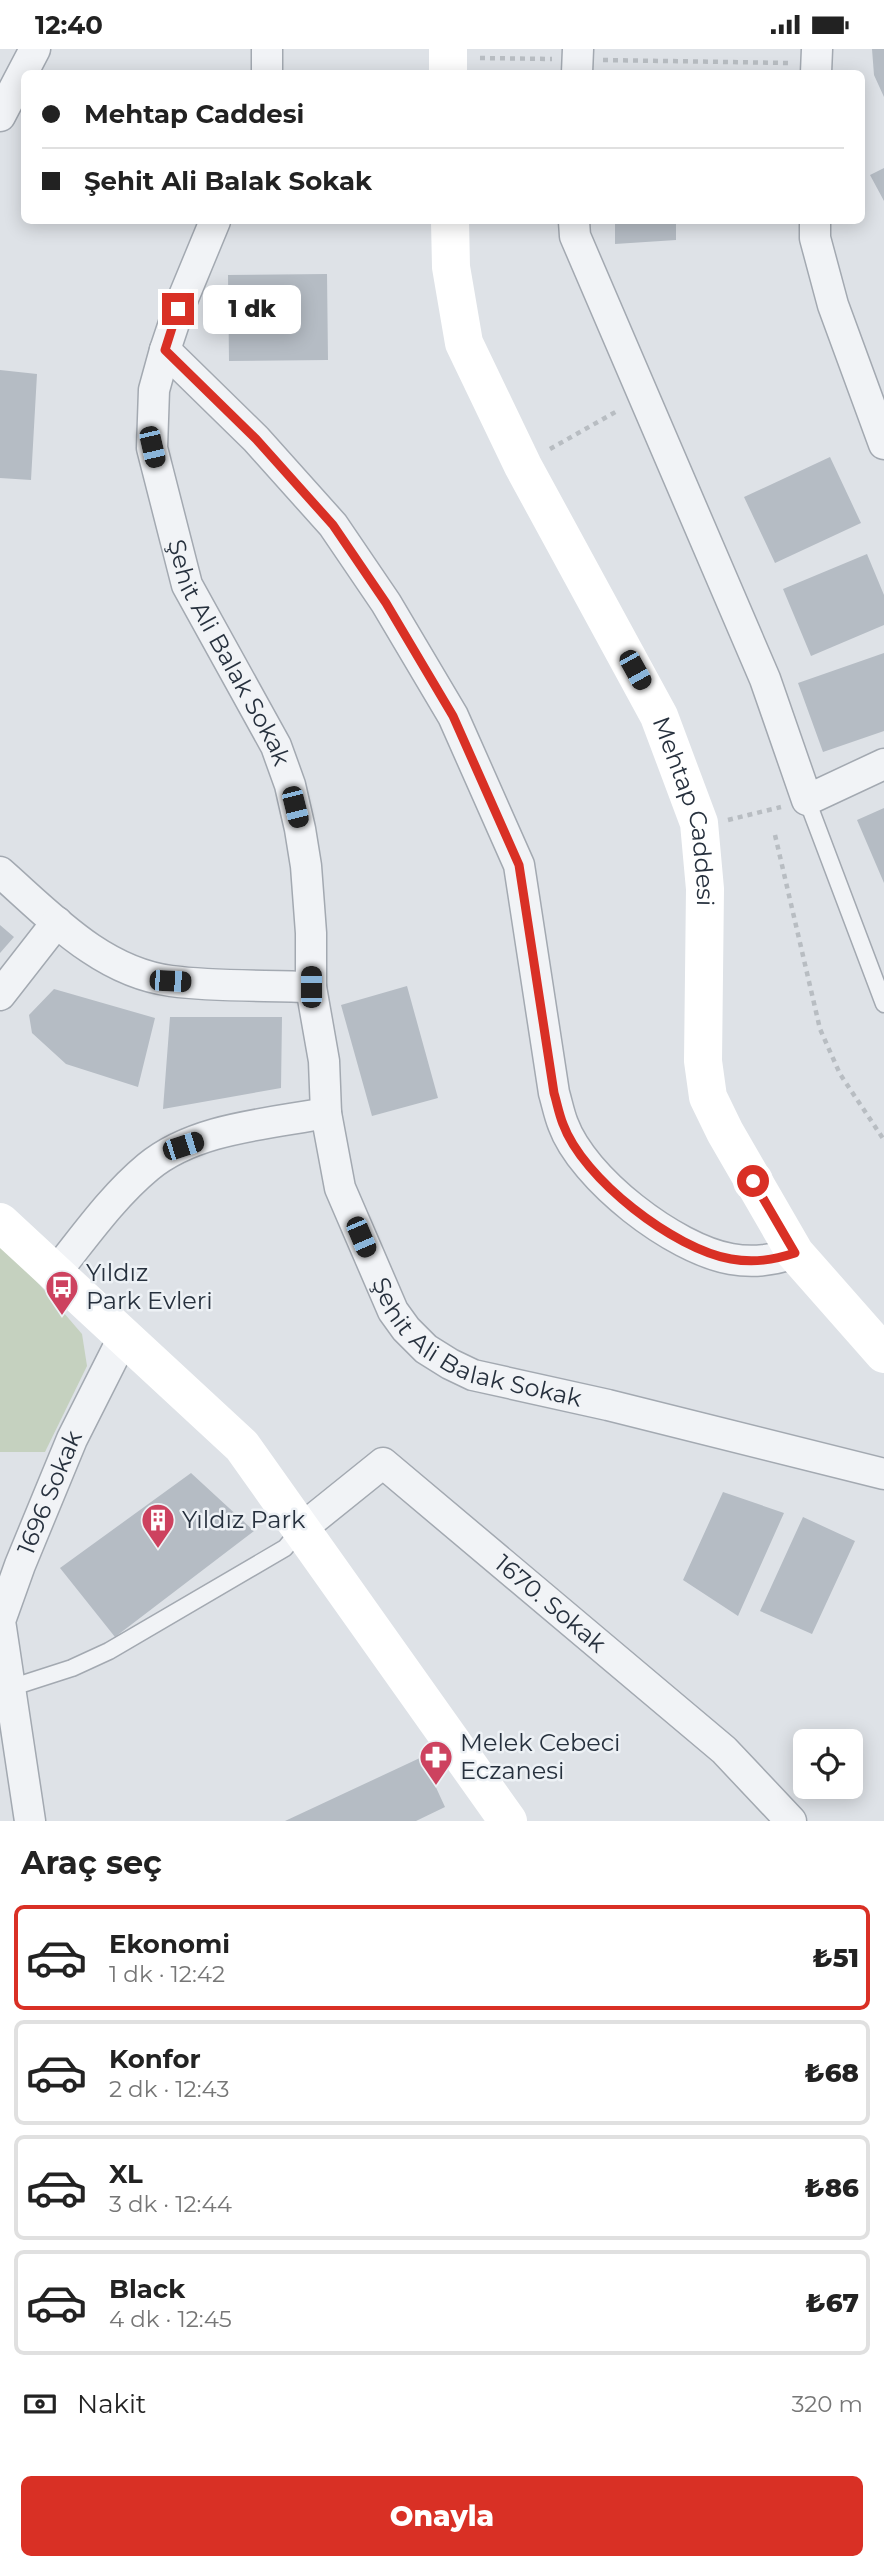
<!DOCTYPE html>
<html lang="tr">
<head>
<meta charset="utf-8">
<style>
	:root { --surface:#fff; --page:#f6f6f6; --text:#222; --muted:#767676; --line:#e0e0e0; --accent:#d93025 }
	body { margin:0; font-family:Montserrat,sans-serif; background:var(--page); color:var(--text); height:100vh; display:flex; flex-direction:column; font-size:26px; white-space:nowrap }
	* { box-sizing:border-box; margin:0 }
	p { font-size:23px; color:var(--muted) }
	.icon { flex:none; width:38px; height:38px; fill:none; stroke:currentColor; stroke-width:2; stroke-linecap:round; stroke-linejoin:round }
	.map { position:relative; height:1772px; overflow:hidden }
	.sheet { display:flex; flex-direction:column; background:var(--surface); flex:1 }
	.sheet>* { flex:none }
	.guide { position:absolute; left:21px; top:21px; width:844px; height:154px; border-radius:10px; box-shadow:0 4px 18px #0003; display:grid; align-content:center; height:154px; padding:0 21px; background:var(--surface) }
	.buttons { position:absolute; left:793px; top:1680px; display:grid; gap:14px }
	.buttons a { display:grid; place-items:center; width:70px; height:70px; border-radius:10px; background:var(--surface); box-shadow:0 4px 18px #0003; font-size:35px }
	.end { position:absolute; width:32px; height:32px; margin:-16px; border:9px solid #d93025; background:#fff; box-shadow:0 0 0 4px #fff }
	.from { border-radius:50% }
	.bubble { position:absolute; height:49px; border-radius:10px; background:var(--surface); box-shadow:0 4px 18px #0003; font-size:23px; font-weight:800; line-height:49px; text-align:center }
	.car { position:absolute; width:21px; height:42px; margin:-21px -10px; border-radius:9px; box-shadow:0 0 5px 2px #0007; background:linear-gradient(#222 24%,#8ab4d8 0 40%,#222 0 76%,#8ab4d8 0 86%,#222 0) }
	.guide b { display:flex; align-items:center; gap:24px; height:66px; font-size:26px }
	.guide b+b { border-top:2px solid var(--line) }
	.guide i { width:18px; height:18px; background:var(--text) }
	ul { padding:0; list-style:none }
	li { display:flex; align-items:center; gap:21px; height:105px; margin:0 14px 10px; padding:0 7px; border:4px solid var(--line); border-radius:10px }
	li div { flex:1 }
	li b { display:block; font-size:26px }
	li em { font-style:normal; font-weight:800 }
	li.active { border-color:var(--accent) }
	li>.icon { width:63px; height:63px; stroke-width:1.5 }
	h2 { padding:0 21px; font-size:32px; line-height:84px }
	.pay { display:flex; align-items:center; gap:18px; height:77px; padding:0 21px; font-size:26px }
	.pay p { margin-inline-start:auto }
	.cta { display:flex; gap:14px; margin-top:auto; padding:14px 21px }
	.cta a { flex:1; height:80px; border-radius:10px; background:var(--accent); color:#fff; font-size:28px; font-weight:800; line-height:80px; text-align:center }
	.status { display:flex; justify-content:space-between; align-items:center; height:49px; padding:0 35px; background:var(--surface); direction:ltr }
	.status svg { height:19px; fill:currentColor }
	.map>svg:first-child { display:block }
	.green { fill:#c5d1bf }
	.building { fill:#b5bcc4 }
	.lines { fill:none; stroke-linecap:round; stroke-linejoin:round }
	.lane-casing { stroke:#a3a9b1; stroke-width:19 }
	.street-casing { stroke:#a3a9b1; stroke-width:33 }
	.path { stroke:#b8bdc2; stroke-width:4.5; stroke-dasharray:5 5; stroke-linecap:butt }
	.lane { stroke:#f1f3f6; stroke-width:16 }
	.street { stroke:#f1f3f6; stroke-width:30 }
	.secondary { stroke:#fff; stroke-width:38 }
	.route { stroke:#d93025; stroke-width:9 }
	.labels { text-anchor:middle; stroke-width:5; stroke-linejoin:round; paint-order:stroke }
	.street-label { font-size:24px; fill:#27313e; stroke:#edf1f5 }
	.poi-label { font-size:24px; fill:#27313e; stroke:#edf1f5; text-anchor:start }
</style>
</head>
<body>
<div class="status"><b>12:40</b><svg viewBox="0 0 49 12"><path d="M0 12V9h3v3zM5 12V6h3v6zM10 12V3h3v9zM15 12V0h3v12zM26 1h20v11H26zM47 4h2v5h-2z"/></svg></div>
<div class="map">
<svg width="884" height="1772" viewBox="0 0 884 1772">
	<rect width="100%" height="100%" fill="#dee2e7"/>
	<path class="green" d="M0,1196L20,1213L82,1285L87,1317L45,1403H0Z"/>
	<path class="building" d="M872,0H884V48L874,26Z
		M884,119V152L870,126Z
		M615,172H676V191L615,195Z
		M327,225L328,311L229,312L228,226Z
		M0,321L37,325L31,431L0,429Z
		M830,408L861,474L775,514L744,448Z
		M867,505L884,546V576L811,607L783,540Z
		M884,604V682L823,703L798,634Z
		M884,759V834L857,771Z
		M0,876L14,888L0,904Z
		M407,937L438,1049L372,1067L341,956Z
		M54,940L155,969L138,1038L66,1015L32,984L29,966Z
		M170,968H282L281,1039L163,1060Z
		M191,1424L254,1482L115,1588L60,1519Z
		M723,1443L784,1464L738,1567L683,1531Z
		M803,1468L855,1492L812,1585L760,1562Z
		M422,1708L445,1758L416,1772H285Z"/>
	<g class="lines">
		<defs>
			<path id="lane" d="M807,751L884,955
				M10,1639L72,1619L109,1602L285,1499L300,1481"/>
			<g id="street">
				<path d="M267,0V24"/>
				<path d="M577,24L578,0"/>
				<path d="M816,24L817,0"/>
				<path d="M0,67L35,0"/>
				<path id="s1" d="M215,172L179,259L165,301L154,341L152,399L187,536L276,697L290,736L300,780L306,817L311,884V938L324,1012L326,1064L340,1139L393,1262L406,1280L426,1300L450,1315L473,1326L608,1356L884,1425"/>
				<path d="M574,172L575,187L765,630L807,751L884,715"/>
				<path d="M815,172V189L833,256L884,395"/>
				<path d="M165,301L256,390L333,476L386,554L453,667L519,816L554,1044C557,1054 559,1065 563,1075C583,1130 674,1200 731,1210C754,1214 773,1211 795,1204"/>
				<path d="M0,823C50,867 101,923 171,932C217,938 265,936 311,938"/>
				<path d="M0,946L57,873"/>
				<path d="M56,1223C85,1187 112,1148 148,1118C195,1079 268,1075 326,1064"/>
				<path id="s2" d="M301,1480L383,1414L724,1701L791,1772"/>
				<path id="s3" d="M30,1772L0,1572L20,1516L72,1390L123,1289"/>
			</g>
		</defs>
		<use href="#lane" class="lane-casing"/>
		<use href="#street" class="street-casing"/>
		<path class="path" d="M480,9L552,10
			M603,11L790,14
			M550,400L619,361
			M728,771L781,758
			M775,786L820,980L840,1025L884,1091"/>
		<use href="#lane" class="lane"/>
		<use href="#street" class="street"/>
		<g class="secondary">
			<path d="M448,24V0"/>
			<path id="s4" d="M450,172L451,218L464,294L523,417L659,667L699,774L705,840L703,1012L708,1048L725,1083L795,1204L884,1305"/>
			<path d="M0,1173L242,1397L508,1772"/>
		</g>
	</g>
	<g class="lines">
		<path class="route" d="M178,260L165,301L256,390L333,476L386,554L453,667L519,816L554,1044C557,1054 559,1065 563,1075C583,1130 674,1200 731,1210C754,1214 773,1211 795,1204L753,1132"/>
	</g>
	<defs>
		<symbol id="bus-pin" viewBox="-11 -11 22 30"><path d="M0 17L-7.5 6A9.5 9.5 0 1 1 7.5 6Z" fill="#cd425f" stroke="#edf1f5"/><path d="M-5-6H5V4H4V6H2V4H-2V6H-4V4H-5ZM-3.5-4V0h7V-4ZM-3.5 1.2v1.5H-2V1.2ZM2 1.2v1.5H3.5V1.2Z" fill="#fff"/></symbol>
		<symbol id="building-pin" viewBox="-11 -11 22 30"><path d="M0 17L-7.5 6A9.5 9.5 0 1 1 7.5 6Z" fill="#cd425f" stroke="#edf1f5"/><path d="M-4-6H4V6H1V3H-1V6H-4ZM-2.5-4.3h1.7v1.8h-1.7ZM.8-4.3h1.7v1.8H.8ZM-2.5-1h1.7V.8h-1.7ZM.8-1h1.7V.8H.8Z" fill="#fff"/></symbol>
		<symbol id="pharmacy-pin" viewBox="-11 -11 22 30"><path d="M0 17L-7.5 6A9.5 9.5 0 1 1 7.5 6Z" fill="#cd425f" stroke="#edf1f5"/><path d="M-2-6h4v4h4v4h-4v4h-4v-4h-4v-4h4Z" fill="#fff"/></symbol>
	</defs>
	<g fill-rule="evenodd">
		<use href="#bus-pin" x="43" y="1219" width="38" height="52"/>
		<use href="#building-pin" x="139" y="1452" width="38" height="52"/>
		<use href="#pharmacy-pin" x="417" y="1689" width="38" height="52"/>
	</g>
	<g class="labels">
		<g class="street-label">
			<text dy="8" stroke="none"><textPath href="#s1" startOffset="458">Şehit Ali Balak Sokak</textPath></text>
			<text dy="8" stroke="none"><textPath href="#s4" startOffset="644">Mehtap Caddesi</textPath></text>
			<text dy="8" stroke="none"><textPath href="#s1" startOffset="1236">Şehit Ali Balak Sokak</textPath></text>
			<text dy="8" stroke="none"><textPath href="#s3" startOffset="340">1696 Sokak</textPath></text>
			<text dy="8" stroke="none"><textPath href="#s2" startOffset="324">1670. Sokak</textPath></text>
		</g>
		<g class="poi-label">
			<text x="86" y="1232">Yıldız<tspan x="86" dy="28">Park Evleri</tspan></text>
			<text x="182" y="1479">Yıldız Park</text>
			<text x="460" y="1702">Melek Cebeci<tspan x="460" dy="28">Eczanesi</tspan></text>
		</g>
	</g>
</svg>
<div class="buttons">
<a><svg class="icon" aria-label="locate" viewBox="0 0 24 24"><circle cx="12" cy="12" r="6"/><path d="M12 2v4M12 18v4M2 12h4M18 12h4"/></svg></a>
</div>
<i class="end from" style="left:753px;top:1132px"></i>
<i class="end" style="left:178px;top:260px"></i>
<div class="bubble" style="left:203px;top:236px;width:98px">1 dk</div>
<i class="car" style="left:152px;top:398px;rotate:167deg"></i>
<i class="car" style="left:635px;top:621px;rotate:151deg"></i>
<i class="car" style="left:295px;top:758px;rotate:166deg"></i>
<i class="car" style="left:170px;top:932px;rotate:93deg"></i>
<i class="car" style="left:311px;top:938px;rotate:0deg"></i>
<i class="car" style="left:183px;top:1097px;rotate:72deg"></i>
<i class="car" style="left:361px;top:1188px;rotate:157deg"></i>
<div class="guide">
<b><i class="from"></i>Mehtap Caddesi</b>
<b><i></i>Şehit Ali Balak Sokak</b>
</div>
</div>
<section class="sheet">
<h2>Araç seç</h2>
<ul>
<li class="active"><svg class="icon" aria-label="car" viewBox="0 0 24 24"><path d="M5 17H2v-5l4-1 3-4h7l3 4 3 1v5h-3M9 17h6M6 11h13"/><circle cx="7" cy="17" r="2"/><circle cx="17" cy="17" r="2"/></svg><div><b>Ekonomi</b><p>1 dk · 12:42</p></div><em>₺51</em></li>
<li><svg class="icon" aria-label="car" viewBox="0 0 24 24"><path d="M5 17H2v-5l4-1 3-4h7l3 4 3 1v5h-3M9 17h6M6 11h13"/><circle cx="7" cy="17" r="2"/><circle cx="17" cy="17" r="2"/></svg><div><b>Konfor</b><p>2 dk · 12:43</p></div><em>₺68</em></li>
<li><svg class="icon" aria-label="car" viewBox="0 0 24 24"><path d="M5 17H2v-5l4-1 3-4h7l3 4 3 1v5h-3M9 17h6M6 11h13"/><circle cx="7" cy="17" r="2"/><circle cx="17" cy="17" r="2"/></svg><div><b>XL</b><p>3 dk · 12:44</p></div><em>₺86</em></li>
<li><svg class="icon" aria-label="car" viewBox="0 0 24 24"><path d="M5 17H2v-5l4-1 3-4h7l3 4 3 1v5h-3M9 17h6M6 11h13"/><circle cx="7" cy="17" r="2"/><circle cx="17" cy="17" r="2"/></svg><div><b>Black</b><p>4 dk · 12:45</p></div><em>₺67</em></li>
</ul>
<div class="pay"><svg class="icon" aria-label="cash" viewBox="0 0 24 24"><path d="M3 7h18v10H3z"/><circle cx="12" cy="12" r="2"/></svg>Nakit<p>320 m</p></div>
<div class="cta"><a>Onayla</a></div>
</section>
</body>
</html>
